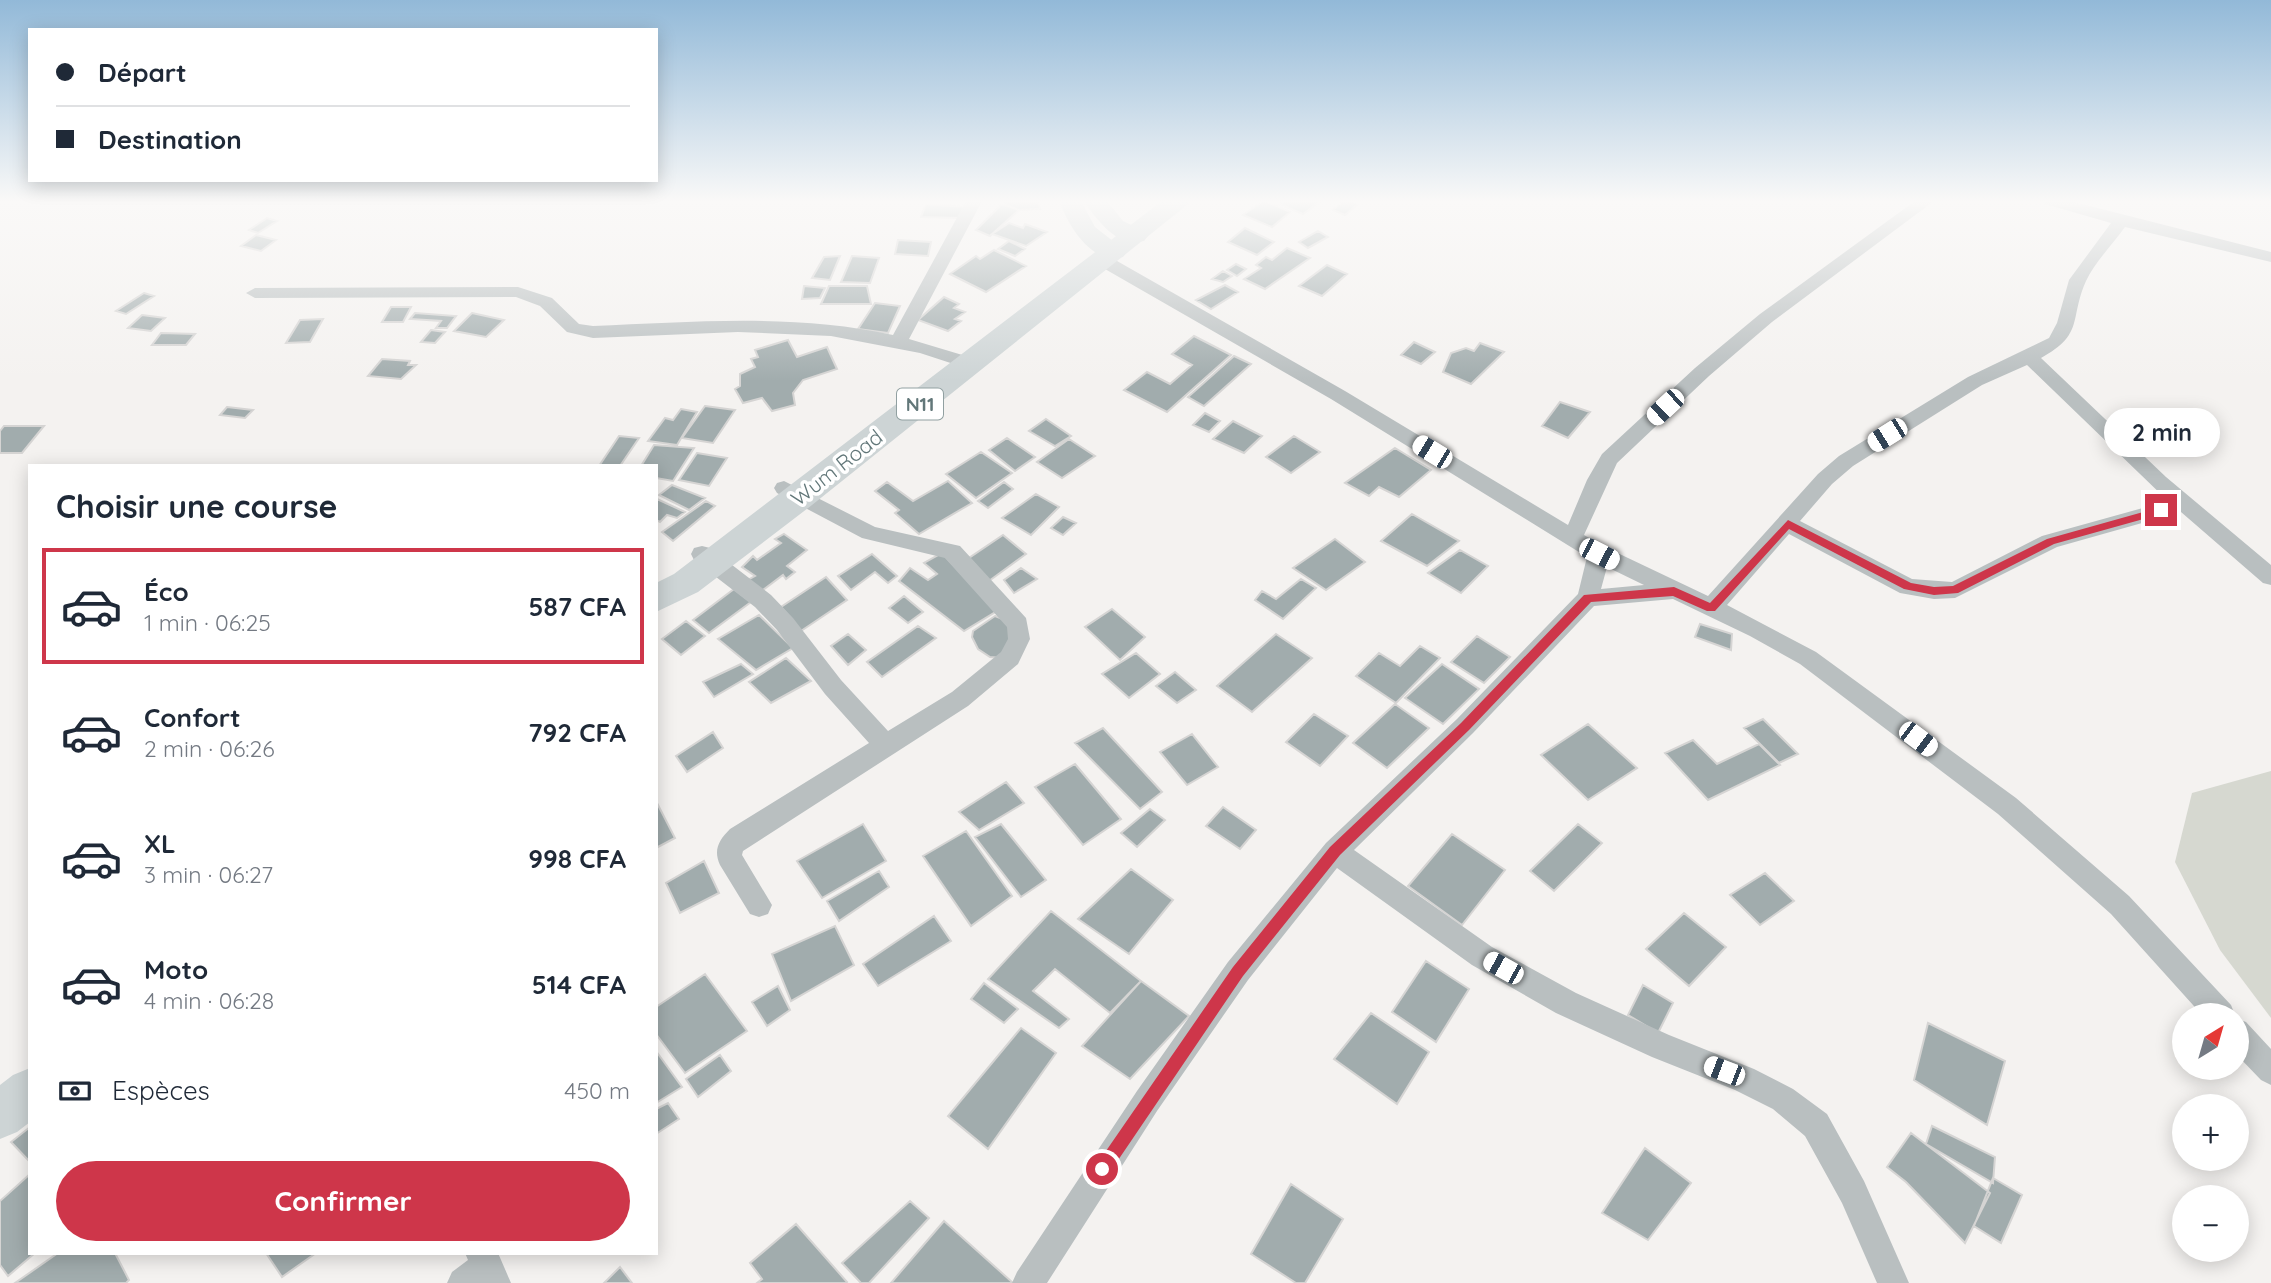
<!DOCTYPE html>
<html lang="fr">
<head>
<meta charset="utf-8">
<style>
	:root { --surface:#fff; --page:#f2f2f3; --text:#1f2937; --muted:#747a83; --line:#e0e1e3; --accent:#ce364a }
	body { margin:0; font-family:Quicksand,sans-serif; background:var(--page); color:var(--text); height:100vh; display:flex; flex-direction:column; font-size:26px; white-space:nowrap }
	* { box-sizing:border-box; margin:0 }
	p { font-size:23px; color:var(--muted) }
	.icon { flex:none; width:38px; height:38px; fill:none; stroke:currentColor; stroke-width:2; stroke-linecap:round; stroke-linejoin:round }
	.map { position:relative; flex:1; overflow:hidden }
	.side { position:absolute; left:28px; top:464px; width:630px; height:791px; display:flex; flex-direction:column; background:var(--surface); border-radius:0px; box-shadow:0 4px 18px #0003 }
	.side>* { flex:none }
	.top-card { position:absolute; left:28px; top:28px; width:630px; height:154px; border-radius:0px; box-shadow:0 4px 18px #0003; display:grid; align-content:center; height:154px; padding:0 28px; background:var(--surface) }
	.needle { width:46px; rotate:37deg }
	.tools { position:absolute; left:2172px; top:1003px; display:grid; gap:14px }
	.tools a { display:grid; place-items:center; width:77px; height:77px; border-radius:50%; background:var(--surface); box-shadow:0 4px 18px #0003; font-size:35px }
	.end { position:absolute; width:32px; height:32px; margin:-16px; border:9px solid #ce364a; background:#fff; box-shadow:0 0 0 4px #fff }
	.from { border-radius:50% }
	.bubble { position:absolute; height:49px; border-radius:24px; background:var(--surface); box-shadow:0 4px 18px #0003; font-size:23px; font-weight:700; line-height:49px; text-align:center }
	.car { position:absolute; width:21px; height:42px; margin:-21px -10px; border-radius:9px; box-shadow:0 0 5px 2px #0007; background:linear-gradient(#fff 24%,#345 0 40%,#fff 0 76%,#345 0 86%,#fff 0) }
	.top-card b { display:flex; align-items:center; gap:24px; height:66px; font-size:26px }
	.top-card b+b { border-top:2px solid var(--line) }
	.top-card i { width:18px; height:18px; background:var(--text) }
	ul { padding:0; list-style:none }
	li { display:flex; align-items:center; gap:21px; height:116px; margin:0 14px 10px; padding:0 14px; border:4px solid transparent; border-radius:0px }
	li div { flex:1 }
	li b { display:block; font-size:26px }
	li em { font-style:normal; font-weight:700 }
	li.active { border-color:var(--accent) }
	li>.icon { width:63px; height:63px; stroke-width:1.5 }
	h2 { padding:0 28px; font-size:32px; line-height:84px }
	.pay { display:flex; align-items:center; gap:18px; height:77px; padding:0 28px; font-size:26px }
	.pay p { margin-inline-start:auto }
	.primary-button { display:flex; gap:14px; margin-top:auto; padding:14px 28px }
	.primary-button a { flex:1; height:80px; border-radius:42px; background:var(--accent); color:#fff; font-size:28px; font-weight:700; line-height:80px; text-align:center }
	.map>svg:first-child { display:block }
	.green { fill:#d6d8d0 }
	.building { fill:#a1acad; stroke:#d5d4d3; stroke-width:2 }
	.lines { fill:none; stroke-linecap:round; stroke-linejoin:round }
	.minor { fill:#b9bfc0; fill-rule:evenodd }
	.secondary { fill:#cdd4d5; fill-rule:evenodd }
	.trunk { fill:#cdd4d5; fill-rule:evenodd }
	.route { fill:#ce364a }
	.labels { text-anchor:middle; stroke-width:7; stroke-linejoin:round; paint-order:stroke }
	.shield { fill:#fff; stroke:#91a0a1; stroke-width:2 }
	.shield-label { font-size:19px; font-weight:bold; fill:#627779 }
	.street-label { font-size:21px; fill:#627779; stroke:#fff }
</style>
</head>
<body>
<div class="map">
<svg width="2271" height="1283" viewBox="0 0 2271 1283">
	<rect width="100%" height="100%" fill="#f4f2f0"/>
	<path class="green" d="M2271,771V1018L2220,950L2175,862L2192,793Z"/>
	<path class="building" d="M1002,201H1039L1040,209L1019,210L1005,205Z
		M1263,201H1266L1290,212L1272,227L1243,215Z
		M1283,201H1321L1303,214L1279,204Z
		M1342,201H1353L1358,204L1345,215L1333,210Z
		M926,204L966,207L961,218L921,217Z
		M1002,204L1019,210L990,236L976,230Z
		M267,218L277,221L258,233L249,230Z
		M1009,223L1023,228L1025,224L1047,232L1026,246L992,234Z
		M1245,228L1274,242L1257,255L1228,242Z
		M1318,231L1328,237L1308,248L1299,242Z
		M256,235L276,240L261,251L241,246Z
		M898,240L931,242L928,256L895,254Z
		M1009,241L1025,249L1015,256L998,249Z
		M1287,248L1310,258L1265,289L1244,279L1261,268L1256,265L1266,257L1272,260Z
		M994,250L1026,266L986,292L950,274L976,256L980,259Z
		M840,256L830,280L812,278L824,257Z
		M852,256L879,258L870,283L841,282Z
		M1236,264L1246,269L1237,276L1227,270Z
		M1327,265L1347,274L1322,296L1299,286Z
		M1223,271L1232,276L1223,282L1212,279Z
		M1225,285L1238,292L1211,309L1196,300Z
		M804,286L825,288L820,298L802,299Z
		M829,286H867L871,304H821Z
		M144,293L154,296L126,314L116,311Z
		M944,297L959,304L954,308L965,312L955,319L961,321L948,331L918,320Z
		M875,303L900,306L888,333L858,329Z
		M391,307H411L403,322H382Z
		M415,313L456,316L447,328H436L441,321L410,319Z
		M472,313L504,320L486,337L454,331Z
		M142,315L165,318L151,331L128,328Z
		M323,319L310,342L286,343L300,320Z
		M431,330L445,332L435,343L421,342Z
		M161,333L195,334L186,345H152Z
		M1194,336L1231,355L1167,412L1124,390L1147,372L1170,384L1192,365L1172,354Z
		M788,340L797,357L827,347L837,369L803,380L793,393L795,405L772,411L762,398L743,403L735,389L740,386V374L755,367L751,359L758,357L755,350Z
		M1414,342L1435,352L1421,364L1401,355Z
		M1480,343L1504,352L1471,384L1443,372L1451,353L1466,348L1474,351Z
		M1234,356L1251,364L1204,406L1188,397Z
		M382,359L410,361L408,365H416L401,379L368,376Z
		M1560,402L1590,412L1568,438L1542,426Z
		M705,406L735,410L713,443L682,438Z
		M227,407L253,410L245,418L220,415Z
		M681,409L697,412L677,445L648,441L665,418L673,420Z
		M1205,413L1220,421L1209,432L1193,425Z
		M1046,419L1071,436L1055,446L1029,431Z
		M1233,421L1262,436L1244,453L1213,439Z
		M4,426H44L22,453H0V431Z
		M619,436L639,438L620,466H599Z
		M1294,436L1320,452L1291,473L1266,457Z
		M1007,438L1035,457L1015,471L989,450Z
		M1069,439L1095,456L1062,478L1037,462Z
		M654,445L694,448L673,481L656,478V466H641Z
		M1395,448L1431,470L1399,497L1379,487L1369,496L1345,483Z
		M981,452L1012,473L976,498L946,474Z
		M697,453L727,458L709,486L679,480Z
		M948,481L972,503L919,534L895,513L899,510L875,491L887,482L913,501Z
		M1004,482L1013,489L988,508L978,501Z
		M672,485L705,498L689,510L659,495Z
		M1036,494L1059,507L1031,535L1002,518Z
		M657,499L685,512L677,518L667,515L660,522L656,520Z
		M706,501L715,506L673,541L662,532Z
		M1412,514L1459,541L1427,566L1381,541Z
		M1063,517L1076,523L1063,535L1051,528Z
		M784,534L807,550L787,566L795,572L786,579L783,575L759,593L746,581L755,576L742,567L753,556L757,560L781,543L775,539Z
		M1003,535L1026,554L989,581L969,558Z
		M1335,539L1365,562L1326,590L1293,568Z
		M1460,550L1488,566L1461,593L1428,573Z
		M942,553L997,611L964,631L899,581L910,568L928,580L937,574L924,563Z
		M872,554L897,576L888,583L875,572L851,590L838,576Z
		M1021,568L1037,579L1014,593L1004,580Z
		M826,577L847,600L801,631L781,607Z
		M1301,579L1316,588L1283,619L1255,600L1262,591L1276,599Z
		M734,589L751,602L709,633L693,620Z
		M904,596L923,612L908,623L889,608Z
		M1112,609L1145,637L1120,660L1085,627Z
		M759,615L793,648L756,670L718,639Z
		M995,616L1008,621L1011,643L1003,658L990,657L978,649L972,637L973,631Z
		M686,621L705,636L681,655L662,639Z
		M1700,624L1732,634L1731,650L1695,637Z
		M918,626L936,638L882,677L867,662Z
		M848,634L866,650L848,665L831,646Z
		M1276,634L1312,658L1252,712L1217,686Z
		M1477,636L1510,657L1484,683L1451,662Z
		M1420,646L1440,658L1396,703L1356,676L1379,653L1400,666Z
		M1136,653L1160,674L1129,698L1102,674Z
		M786,658L811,681L771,703L749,682Z
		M741,664L753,674L714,697L703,682Z
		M1442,664L1479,689L1443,724L1405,698Z
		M1175,672L1196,690L1177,703L1156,686Z
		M1395,704L1429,728L1387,768L1353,743Z
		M1314,714L1348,736L1320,766L1286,742Z
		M1763,719L1798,754L1779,763L1744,728Z
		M1588,724L1637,768L1588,800L1541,755Z
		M1103,728L1162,792L1140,809L1075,743Z
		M713,732L723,748L687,772L676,756Z
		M1192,734L1218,767L1187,785L1160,752Z
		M1693,740L1717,764L1759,744L1780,765L1708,800L1665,753Z
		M1075,764L1121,819L1083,845L1035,787Z
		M1006,782L1024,803L979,830L959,812Z
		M657,803L675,838L656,848V803Z
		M1223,807L1256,830L1240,849L1206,826Z
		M1150,809L1165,820L1137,847L1121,833Z
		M863,824L886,861L822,898L797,861Z
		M1001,824L1046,880L1021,897L975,837Z
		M1578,824L1602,843L1554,891L1530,871Z
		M966,831L1012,896L971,926L923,856Z
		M1452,834L1505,870L1462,925L1408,886Z
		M704,861L719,893L680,913L666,883Z
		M1131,869L1173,900L1129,954L1078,919Z
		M879,871L889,887L839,921L827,901Z
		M1765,873L1794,901L1760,925L1730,895Z
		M1051,911L1141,981L1110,1013L1055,969L1033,991L1069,1019L1059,1028L988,979Z
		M1684,913L1726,947L1689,986L1646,949Z
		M934,916L951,941L878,986L863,964Z
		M835,926L854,965L791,1001L772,954Z
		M1426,961L1469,989L1436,1042L1392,1012Z
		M705,974L747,1031L685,1073L656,1034V1007Z
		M1141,981L1189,1016L1130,1079L1082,1046Z
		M984,983L1018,1009L1004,1023L971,999Z
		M1643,985L1673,1003L1658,1033L1628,1015Z
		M778,986L790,1010L767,1026L752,1002Z
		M1371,1013L1429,1052L1397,1104L1334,1059Z
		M1928,1023L2005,1061L1987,1125L1914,1080Z
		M1021,1028L1056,1053L988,1149L948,1116Z
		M656,1051L682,1087L656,1103Z
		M720,1055L731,1071L698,1097L686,1079Z
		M668,1103L679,1119L656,1134V1109Z
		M1932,1126L1995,1157L1993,1183L1926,1144Z
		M30,1127V1162L11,1142Z
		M1911,1133L1990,1193L1965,1243L1906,1182L1887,1167Z
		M1645,1148L1691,1183L1648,1240L1602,1213Z
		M30,1174V1253H35L8,1276L0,1265V1201Z
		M1993,1178L2022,1195L2001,1243L1974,1226Z
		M1291,1184L1343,1219L1305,1283H1296L1251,1254Z
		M910,1201L929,1218L869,1283H861L842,1263Z
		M944,1221L1012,1282L1011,1283H891Z
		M796,1224L847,1282L846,1283H757L762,1279L750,1263Z
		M58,1253H115L129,1280L126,1283H15Z
		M266,1253H316L282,1277Z
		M620,1267L632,1283H604Z"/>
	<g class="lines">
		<path class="minor" d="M966,201H982L909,339L979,360L981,364L972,370L920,353L831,336L738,332L593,338L567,332L540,306L516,297L255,298L246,293L255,288L518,287L552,298L579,324L593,326C692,322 795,313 893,335Z
			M1915,201H1934L1772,322L1709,376L1617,463L1584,535L1607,548L1708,596L1818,474L1839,456L1968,377L2049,338L2057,323L2069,280L2111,223L2045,204L2043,201H2070L2271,252V262L2125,227C2113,244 2095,262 2086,281C2069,319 2085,334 2041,358L2166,477L2271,565V585L2263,583L2181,512L2057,547L1955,598L1934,599L1900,593L1789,534L1727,605L1816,652L2016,798L2129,896L2231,1005L2235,1015H2202L2111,914L1998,814L1800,664L1750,636L1673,599L1594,606L1473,733L1354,850L1492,947L1576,993L1669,1035L1754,1069L1793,1089L1827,1114L1864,1181L1909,1283H1877L1842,1203L1805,1136L1773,1109L1735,1090L1652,1057L1556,1013L1472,965L1337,868L1248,980L1157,1111L1047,1283H1012L1017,1272L1137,1091L1228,962L1326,843L1457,719L1578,594L1587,557L1331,399L1098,265L1095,261L1098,257H1110L1345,391L1568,525L1587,480L1602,454L1695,368L1760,314ZM2027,365L2168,501L2042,536L1952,582L1912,579L1800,521L1832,484L1853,466L1982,385ZM1607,567L1644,585L1601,589Z
			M784,481L875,527L960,546L1026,618L1030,639L1018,664L968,706L743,851L742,855L772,905L768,914L759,917L750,914L720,865C713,850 719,840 730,829L869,743L825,694L777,630L755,607L694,560L691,554L694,548L702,546L710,548L771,595L793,618L841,680L888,731L952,692L1001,652L1008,639L1007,627L945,558L862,538L777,493L774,488L777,483Z
			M2236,1018L2246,1022L2271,1049V1085L2261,1080L2236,1054Z
			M465,1253H498L511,1283H447L452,1272L468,1260Z"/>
		<path class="secondary" d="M1059,201H1081L1095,227L1127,252L1123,257C1091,265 1069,226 1059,201Z
			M1084,201H1107L1123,221L1144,231L1148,236L1144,241C1117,248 1098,221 1084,201Z"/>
		<path class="trunk" d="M1162,201H1192L812,505L698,592L656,612V583L674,574Z
			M30,1068V1122L17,1132L0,1139V1085L13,1075Z"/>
	</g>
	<linearGradient id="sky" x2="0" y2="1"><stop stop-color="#92b9d8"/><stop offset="0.53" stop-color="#faf9f8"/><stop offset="1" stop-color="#faf9f8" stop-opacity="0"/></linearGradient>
	<rect width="2271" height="381" fill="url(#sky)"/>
	<path class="route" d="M2161,507L2165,508V513L2054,544L1958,593L1934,595L1904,589L1789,529L1715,611H1707L1673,596L1591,602L1469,730L1340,855L1243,976L1108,1175L1102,1177L1097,1175L1095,1169L1097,1164L1233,967L1330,847L1461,723L1584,595L1674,587L1710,603L1788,520L1911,583L1934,587L1953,586L2047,539Z"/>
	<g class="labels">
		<rect class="shield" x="897" y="388.5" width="46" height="31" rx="5"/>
		<g class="shield-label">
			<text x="920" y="411">N11</text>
		</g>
		<g class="street-label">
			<text transform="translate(837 468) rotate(-38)" y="7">Wum Road</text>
		</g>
	</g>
</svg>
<div class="tools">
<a><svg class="needle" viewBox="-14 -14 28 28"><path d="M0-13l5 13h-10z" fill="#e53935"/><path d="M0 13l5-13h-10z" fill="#747a83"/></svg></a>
<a>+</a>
<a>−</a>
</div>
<i class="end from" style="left:1102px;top:1169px"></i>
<i class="end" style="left:2161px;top:510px"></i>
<div class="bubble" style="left:2104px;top:408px;width:116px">2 min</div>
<i class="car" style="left:1665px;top:407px;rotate:227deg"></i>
<i class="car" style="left:1887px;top:435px;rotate:238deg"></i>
<i class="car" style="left:1432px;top:452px;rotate:301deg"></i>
<i class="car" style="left:1599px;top:554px;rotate:117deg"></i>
<i class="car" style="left:1918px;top:739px;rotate:127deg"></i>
<i class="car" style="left:1503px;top:968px;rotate:299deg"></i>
<i class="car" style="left:1724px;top:1071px;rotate:291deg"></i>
<div class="top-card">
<b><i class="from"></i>Départ</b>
<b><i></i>Destination</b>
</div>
<section class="side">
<h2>Choisir une course</h2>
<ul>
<li class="active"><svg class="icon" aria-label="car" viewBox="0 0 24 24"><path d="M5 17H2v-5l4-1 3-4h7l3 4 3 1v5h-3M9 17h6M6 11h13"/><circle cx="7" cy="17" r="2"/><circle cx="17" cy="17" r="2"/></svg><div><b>Éco</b><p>1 min · 06:25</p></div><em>587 CFA</em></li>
<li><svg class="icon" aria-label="car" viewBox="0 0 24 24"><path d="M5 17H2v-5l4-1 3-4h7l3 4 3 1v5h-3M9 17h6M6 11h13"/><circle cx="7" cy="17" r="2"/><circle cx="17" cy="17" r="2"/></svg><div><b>Confort</b><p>2 min · 06:26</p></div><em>792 CFA</em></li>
<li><svg class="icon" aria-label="car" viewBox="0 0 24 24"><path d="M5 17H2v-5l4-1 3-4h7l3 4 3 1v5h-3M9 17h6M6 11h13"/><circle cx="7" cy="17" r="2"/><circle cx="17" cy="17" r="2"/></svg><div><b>XL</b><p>3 min · 06:27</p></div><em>998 CFA</em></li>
<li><svg class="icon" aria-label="car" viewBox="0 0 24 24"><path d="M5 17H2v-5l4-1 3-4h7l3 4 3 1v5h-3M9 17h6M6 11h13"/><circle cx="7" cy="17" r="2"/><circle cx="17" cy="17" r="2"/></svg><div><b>Moto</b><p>4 min · 06:28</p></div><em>514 CFA</em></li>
</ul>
<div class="pay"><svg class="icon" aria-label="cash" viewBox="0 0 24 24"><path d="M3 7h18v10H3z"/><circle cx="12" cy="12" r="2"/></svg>Espèces<p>450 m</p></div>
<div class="primary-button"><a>Confirmer</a></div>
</section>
</div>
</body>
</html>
